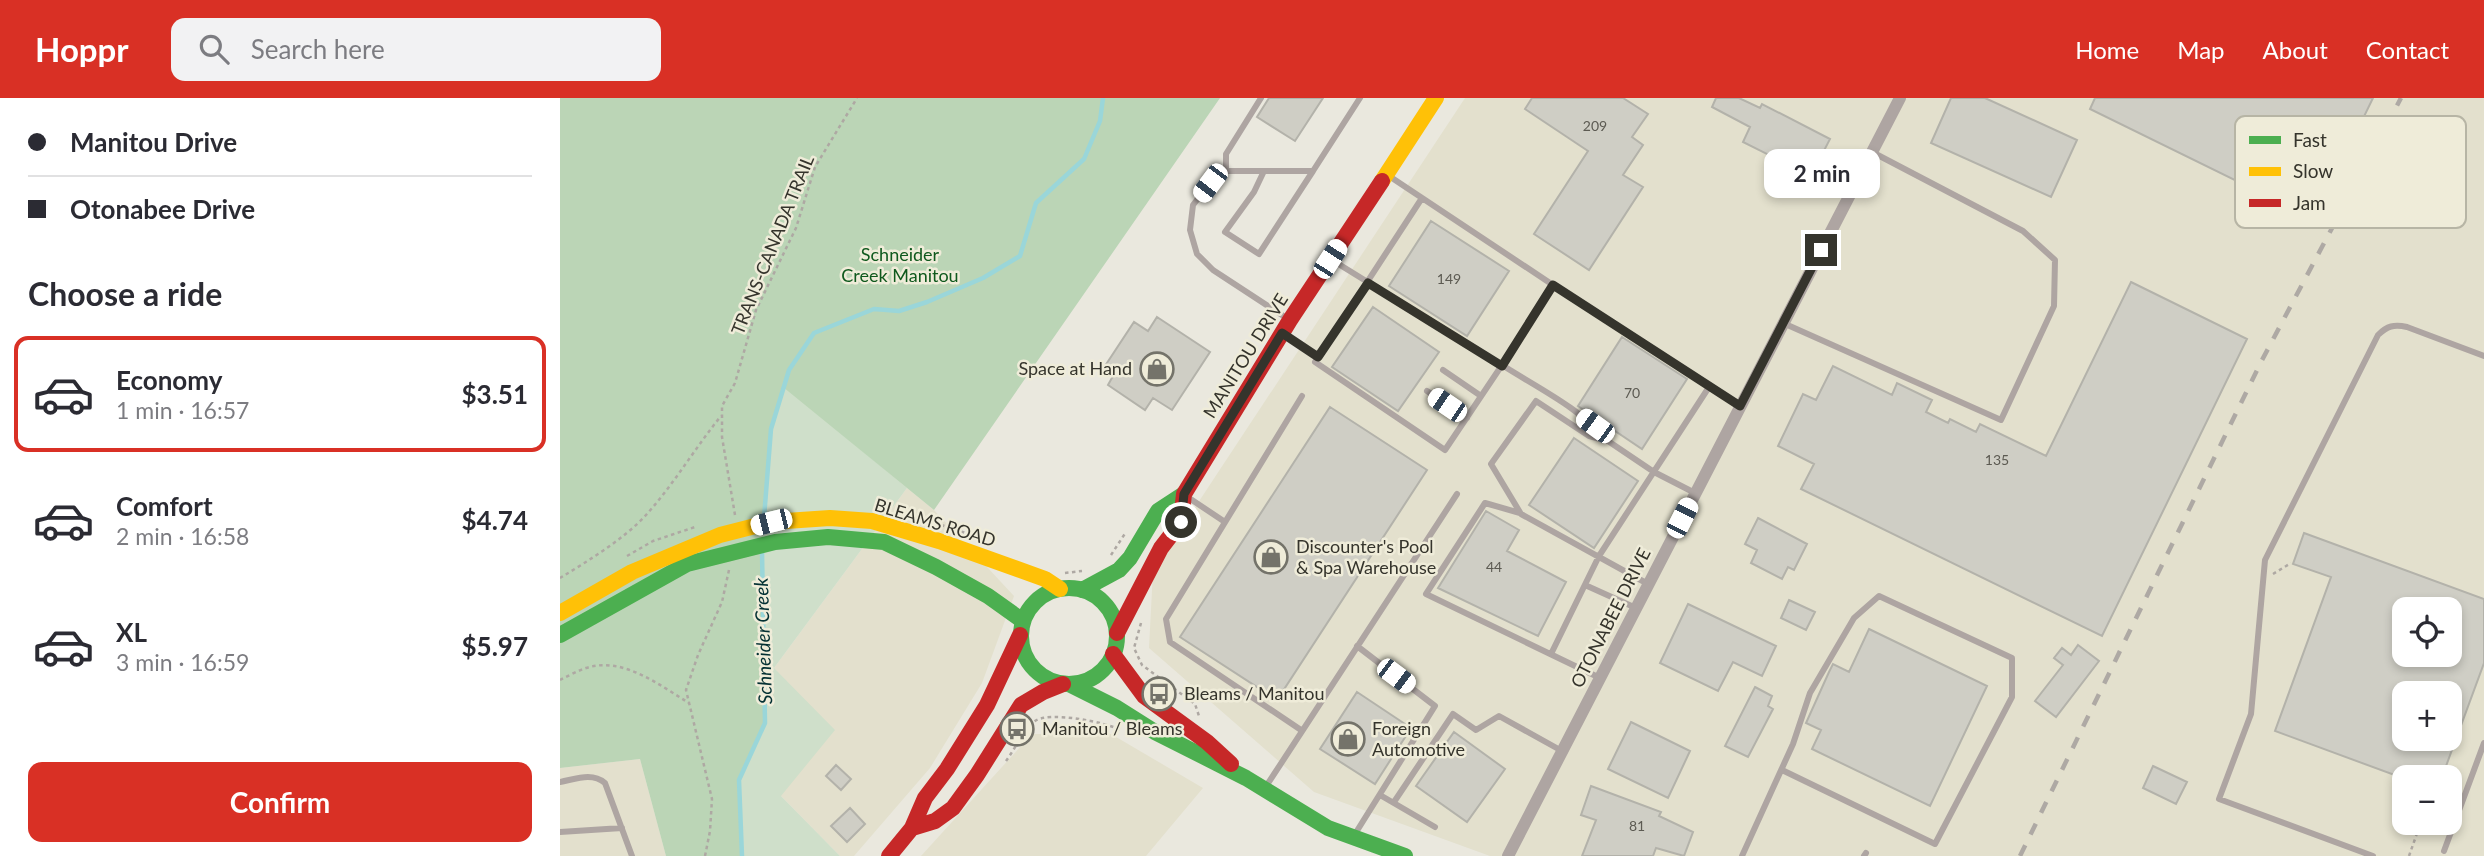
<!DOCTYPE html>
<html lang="en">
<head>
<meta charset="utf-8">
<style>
	:root { --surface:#fff; --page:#f2f2f3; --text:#2b2b33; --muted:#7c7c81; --line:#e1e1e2; --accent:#d93025 }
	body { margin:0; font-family:Lato,sans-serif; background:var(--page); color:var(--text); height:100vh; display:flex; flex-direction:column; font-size:26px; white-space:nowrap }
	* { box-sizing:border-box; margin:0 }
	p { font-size:23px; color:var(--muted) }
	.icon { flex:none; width:38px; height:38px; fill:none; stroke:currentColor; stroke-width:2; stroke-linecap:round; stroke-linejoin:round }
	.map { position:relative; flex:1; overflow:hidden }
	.sheet { display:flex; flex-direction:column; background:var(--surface); width:560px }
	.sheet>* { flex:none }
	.hud { display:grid; align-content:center; height:154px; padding:0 28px; background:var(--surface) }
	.fabs { position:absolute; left:1832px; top:499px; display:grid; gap:14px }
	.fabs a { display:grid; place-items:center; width:70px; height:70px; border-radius:14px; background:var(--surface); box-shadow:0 4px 10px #0003; font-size:35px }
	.end { position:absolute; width:32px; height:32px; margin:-16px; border:9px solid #35342c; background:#fff; box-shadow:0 0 0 4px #fff }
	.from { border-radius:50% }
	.bubble { position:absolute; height:49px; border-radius:14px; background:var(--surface); box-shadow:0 4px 10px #0003; font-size:23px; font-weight:700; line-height:49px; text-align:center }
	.car { position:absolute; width:21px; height:42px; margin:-21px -10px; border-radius:9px; box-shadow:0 0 5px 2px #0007; background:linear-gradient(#fff 24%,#345 0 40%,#fff 0 76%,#345 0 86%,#fff 0) }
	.hud b { display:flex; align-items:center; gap:24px; height:66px; font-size:26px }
	.hud b+b { border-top:2px solid var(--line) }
	.hud i { width:18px; height:18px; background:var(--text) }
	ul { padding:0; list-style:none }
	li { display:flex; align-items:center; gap:21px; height:116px; margin:0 14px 10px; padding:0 14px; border:4px solid transparent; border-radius:14px }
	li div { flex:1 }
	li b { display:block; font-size:26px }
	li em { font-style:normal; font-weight:700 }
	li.current { border-color:var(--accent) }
	li>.icon { width:63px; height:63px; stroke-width:1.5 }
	h2 { padding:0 28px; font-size:32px; line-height:84px }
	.action { display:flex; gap:14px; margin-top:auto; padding:14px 28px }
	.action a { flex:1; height:80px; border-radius:14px; background:var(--accent); color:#fff; font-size:28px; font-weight:700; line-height:80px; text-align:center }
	header { display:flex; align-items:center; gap:42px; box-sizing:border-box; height:98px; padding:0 35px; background:var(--accent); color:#fff }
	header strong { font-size:33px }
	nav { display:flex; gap:38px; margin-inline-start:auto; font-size:24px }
	.search { width:490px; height:63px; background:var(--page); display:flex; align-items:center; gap:18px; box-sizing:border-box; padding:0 24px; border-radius:14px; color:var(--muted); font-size:26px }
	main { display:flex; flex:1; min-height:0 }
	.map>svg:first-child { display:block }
	.built { fill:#e3e0cd; fill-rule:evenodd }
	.green { fill:#cfdfca }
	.forest { fill:#bbd5b6 }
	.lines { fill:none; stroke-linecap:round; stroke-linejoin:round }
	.stream { stroke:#9ad6d9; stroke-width:4.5 }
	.building { fill:#cfcec5; stroke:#b3b2aa; stroke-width:2; fill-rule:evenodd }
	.path { stroke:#aea8a3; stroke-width:2.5; stroke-dasharray:3.5 3.5; stroke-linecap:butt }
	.lane { stroke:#aea5a2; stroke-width:6 }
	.street { stroke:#aea5a2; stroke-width:12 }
	.fast { stroke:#4caf50; stroke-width:16 }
	.slow { stroke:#ffc107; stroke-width:16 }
	.jam { stroke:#c62828; stroke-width:16 }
	.rail { stroke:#aea9a4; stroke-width:4.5; stroke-dasharray:12 12; stroke-linecap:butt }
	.route { stroke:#35342c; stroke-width:9 }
	.labels { text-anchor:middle; stroke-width:5; stroke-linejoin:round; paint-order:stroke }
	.number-label { font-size:14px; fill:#5c5a52 }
	.street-label { font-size:18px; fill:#35342c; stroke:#efecd9 }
	.park-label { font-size:18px; fill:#0f591d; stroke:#efecd9 }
	.poi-label { font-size:18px; fill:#35342c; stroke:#efecd9; text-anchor:start }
	.water-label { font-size:19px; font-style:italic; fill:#033033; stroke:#efecd9 }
	.key { fill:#efecd9; stroke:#b7b5a5; stroke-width:2 }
	.key-label { font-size:19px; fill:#35342c }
</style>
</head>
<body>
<header>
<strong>Hoppr</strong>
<div class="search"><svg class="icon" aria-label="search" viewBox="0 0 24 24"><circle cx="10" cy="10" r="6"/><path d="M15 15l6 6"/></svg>Search here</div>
<nav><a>Home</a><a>Map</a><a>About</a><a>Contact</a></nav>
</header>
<main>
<section class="sheet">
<div class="hud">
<b><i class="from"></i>Manitou Drive</b>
<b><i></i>Otonabee Drive</b>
</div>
<h2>Choose a ride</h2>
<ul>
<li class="current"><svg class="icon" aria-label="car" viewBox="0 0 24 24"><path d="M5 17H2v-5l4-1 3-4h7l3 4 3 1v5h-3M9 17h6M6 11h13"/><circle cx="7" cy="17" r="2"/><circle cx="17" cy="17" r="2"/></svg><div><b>Economy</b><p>1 min · 16:57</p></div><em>$3.51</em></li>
<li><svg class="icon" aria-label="car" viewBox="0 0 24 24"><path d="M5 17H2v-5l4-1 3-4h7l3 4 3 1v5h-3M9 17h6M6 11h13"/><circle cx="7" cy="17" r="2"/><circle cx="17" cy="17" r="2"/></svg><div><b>Comfort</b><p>2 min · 16:58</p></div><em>$4.74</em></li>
<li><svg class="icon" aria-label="car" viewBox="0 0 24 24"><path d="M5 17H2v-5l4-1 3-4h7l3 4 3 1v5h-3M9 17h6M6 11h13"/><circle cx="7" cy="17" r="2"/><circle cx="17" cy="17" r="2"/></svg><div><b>XL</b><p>3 min · 16:59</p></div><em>$5.97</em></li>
</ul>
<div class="action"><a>Confirm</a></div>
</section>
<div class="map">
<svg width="1924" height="758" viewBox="0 0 1924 758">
	<rect width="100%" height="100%" fill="#eae8de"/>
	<path class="built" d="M905,0H1924V758H930L754,694L589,550L593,473ZM1844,511H1890V556H1844ZM1844,595H1890V640H1844ZM1844,679H1890V724H1844Z
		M347,390L374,412L454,498L422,585L370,670L294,758H280L221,698L214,570Z
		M472,636H551L643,690L586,758H361Z
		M80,661L106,758H0V670Z"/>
	<path class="green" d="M224,288L347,390L214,570L275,632L221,698L280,758H182L179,682L205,625L201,472L211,331Z"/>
	<path class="forest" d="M0,0H660L374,412L223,289L211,331L201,472L205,625L179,682L182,758H106L80,661L0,670Z"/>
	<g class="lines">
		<path class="stream" d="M204,420L211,331L229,272L254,235L314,211L339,213L367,204L423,180L460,158L476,105L524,61L540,23L543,0
			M182,758L179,682L205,625L202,453"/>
	</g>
	<path class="building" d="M709,0H763L735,43L697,19Z
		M972,0H1063L1088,16L1072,39L1083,47L1063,77L1083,89L1029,172L974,136L1028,53L965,11Z
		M1156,0H1179L1200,10L1202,6L1270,41L1251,78L1183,44L1190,29L1152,9Z
		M1391,0H1425L1517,42L1491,99L1371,45Z
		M1535,0H1813L1754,121L1530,11Z
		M871,123L949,173L907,238L829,188Z
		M1571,184L1687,241L1542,538L1241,391L1254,366L1218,348L1243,296L1256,302L1273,268L1332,297L1337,285L1372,302L1366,314L1388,325L1390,321L1416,334L1420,326L1486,358Z
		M813,209L879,254L838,313L772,269Z
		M597,219L650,254L612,312L593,300L585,312L548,287L553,278L543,271L574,224L588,233Z
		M1062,239L1127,281L1082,351L1018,308Z
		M770,309L867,372L717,602L620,539Z
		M1014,340L1078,383L1034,450L969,407Z
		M926,413L959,432L947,453L1006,484L978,538L878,490Z
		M1198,420L1247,446L1234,472L1228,469L1222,481L1191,465L1197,452L1185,446Z
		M1744,435L1924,501V565L1882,679H1840L1715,633L1771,479L1733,466ZM1844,511H1890V556H1844ZM1844,595H1890V640H1844Z
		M1229,502L1255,514L1246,532L1221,520Z
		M1128,506L1216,548L1202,578L1173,564L1158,593L1100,565Z
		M1309,531L1427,588L1370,708L1252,651L1261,632L1246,625L1269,574L1273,566L1289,574Z
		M1518,547L1539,563L1496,619L1475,603L1503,567L1494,560L1502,550L1511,557Z
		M1195,589L1212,598L1208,608L1213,611L1188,659L1165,648Z
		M797,594L851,630L815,686L760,651Z
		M1071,624L1130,653L1108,700L1048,671Z
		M894,634L945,671L907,724L856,688Z
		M276,667L291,681L281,692L266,678Z
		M1593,668L1627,684L1616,706L1583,690Z
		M1031,688L1101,714L1099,718L1133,734L1124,758L1096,750L1093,758H1022L1036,722L1021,717Z
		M290,710L305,726L287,744L271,728Z"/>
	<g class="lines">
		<path class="path" d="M341,414L415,438
			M175,417L162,339V308L175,285L196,212L236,130L255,69L297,0
			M551,457L566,434
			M67,458L93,443L135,429
			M505,475L522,473
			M1713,476L1731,465
			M0,480C28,463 64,441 86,417C114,386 135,350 161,318
			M581,525L574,550L582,567L635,606L639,618
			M0,582C8,578 17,573 26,570C63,558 99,587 129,605
			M446,663C454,652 465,631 475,623C489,613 546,624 560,632
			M145,758L150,733L152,701L126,592L138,557L162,504L169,472
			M1849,758L1861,724"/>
		<path class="lane" d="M666,73V56L701,0
			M704,73L694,94L665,134L699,156L753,73
			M862,100L755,264L885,352L942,267C978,290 1020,310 1048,343
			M772,162L942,267L993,187L829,78
			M728,221L653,172L637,156L630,132L633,107L650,85L666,73H753L800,0
			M1223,225L1441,322L1494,208L1495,162L1463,133L1312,54
			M725,236L758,259
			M883,272L921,298
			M1149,289L1180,308
			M867,293L907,320
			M626,398L665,424
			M960,415L925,405L866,496L1040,580
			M1088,486L961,416L931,366L976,303L1029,338L1048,343L1094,374L1135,395
			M1025,487L1076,510
			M991,556L1039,458L1149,289L993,187
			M741,632L610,544L606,521L742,298
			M0,684C16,681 32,674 45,685L72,758
			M705,690L897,396
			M820,697L875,729
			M834,704L893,616L916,632L939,618L1002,653
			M0,734L62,730
			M795,736L875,608L797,548
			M1884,753L1924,645
			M1182,758L1233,646L1250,595L1294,520L1319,498L1452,560V599L1375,746L1222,672
			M1304,758L1306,755
			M1813,758L1659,701L1691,616L1705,462L1818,237C1827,228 1834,226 1847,229L1924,258"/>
		<path class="street" d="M948,758L1340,0"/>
		<path class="fast" d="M461 538a48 48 0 1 1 96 0a48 48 0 1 1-96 0Z
			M522,492L559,472L570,460L598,413L624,396
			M0,537L127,466L215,444L268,439L324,444L376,469L428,498L463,523
			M509,586L557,610L595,634L686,680L768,730L845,758"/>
		<path class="slow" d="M822,83L876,0
			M0,515L72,474L160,437L211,424L270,420L312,423L379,443L485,481L500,491"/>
		<path class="jam" d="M557,535L601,450L621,424L624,396L730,222L822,83
			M553,556L584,598L647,644L671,666
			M352,730L375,723L393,710L417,677L461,607L483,594L503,586
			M329,758L352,730L365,700L387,671L427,607L460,537"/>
		<path class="rail" d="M1460,758L1701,264L1841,0"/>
	</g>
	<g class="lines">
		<path class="route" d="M621,424L624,396L722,235L758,259L808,185L942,268L993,187L1180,308L1261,152"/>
	</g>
	<defs>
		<symbol id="shop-ring" viewBox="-11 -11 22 22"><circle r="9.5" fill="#efecd9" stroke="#74736a" stroke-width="1.5"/><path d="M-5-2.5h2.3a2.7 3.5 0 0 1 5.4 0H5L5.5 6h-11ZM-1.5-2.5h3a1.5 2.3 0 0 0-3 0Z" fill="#74736a"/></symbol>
		<symbol id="bus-ring" viewBox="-11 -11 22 22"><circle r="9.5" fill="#efecd9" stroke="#74736a" stroke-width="1.5"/><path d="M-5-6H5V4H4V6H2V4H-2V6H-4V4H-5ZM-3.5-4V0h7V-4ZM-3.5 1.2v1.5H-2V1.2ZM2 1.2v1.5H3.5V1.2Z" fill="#74736a"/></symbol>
	</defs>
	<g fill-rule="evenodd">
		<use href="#shop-ring" x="578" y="252" width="38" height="38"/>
		<use href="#shop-ring" x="692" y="440" width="38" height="38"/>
		<use href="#bus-ring" x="580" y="577" width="38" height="38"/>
		<use href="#bus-ring" x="438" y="612" width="38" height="38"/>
		<use href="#shop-ring" x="769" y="622" width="38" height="38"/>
	</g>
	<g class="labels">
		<g class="number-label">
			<text x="1035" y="33">209</text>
			<text x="889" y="186">149</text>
			<text x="1072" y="300">70</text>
			<text x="1437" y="367">135</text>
			<text x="934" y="474">44</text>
			<text x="1077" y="733">81</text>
		</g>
		<g class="street-label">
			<text transform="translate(213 147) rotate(-68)" y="6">TRANS-CANADA TRAIL</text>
			<text transform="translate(686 258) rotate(-58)" y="6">MANITOU DRIVE</text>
			<text transform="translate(375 425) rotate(17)" y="6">BLEAMS ROAD</text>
			<text transform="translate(1051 520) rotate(-63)" y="6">OTONABEE DRIVE</text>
		</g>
		<g class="park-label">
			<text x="340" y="163">Schneider<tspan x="340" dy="21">Creek Manitou</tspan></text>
		</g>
		<g class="poi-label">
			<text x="572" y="277" text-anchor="end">Space at Hand</text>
			<text x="736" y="455">Discounter's Pool<tspan x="736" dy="21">&amp; Spa Warehouse</tspan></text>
			<text x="624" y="602">Bleams / Manitou</text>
			<text x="482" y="637">Manitou / Bleams</text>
			<text x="812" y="637">Foreign<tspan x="812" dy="21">Automotive</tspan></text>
		</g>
		<g class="water-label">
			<text transform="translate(203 543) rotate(-92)" y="7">Schneider Creek</text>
		</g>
	</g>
	<rect x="1675" y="18" width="231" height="112" rx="10" class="key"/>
	<rect x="1689" y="38" width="32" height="8" fill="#4caf50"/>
	<rect x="1689" y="69" width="32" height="9" fill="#ffc107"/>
	<rect x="1689" y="101" width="32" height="8" fill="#c62828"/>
	<g class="key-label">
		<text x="1733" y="49">Fast</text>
		<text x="1733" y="80">Slow</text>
		<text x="1733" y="112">Jam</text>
	</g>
</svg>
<div class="fabs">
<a><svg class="icon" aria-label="locate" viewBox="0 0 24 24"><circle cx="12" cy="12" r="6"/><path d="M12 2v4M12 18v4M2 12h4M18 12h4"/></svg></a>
<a>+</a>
<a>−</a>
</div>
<i class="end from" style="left:621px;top:424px"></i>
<i class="end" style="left:1261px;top:152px"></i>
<div class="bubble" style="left:1204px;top:51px;width:116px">2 min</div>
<i class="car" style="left:650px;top:85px;rotate:217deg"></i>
<i class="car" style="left:770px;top:161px;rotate:33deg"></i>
<i class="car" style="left:887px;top:307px;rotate:304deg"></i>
<i class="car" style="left:1035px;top:328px;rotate:306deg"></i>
<i class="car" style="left:1122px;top:420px;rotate:27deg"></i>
<i class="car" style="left:211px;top:424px;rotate:256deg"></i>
<i class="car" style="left:836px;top:578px;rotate:127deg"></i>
</div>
</main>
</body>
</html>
